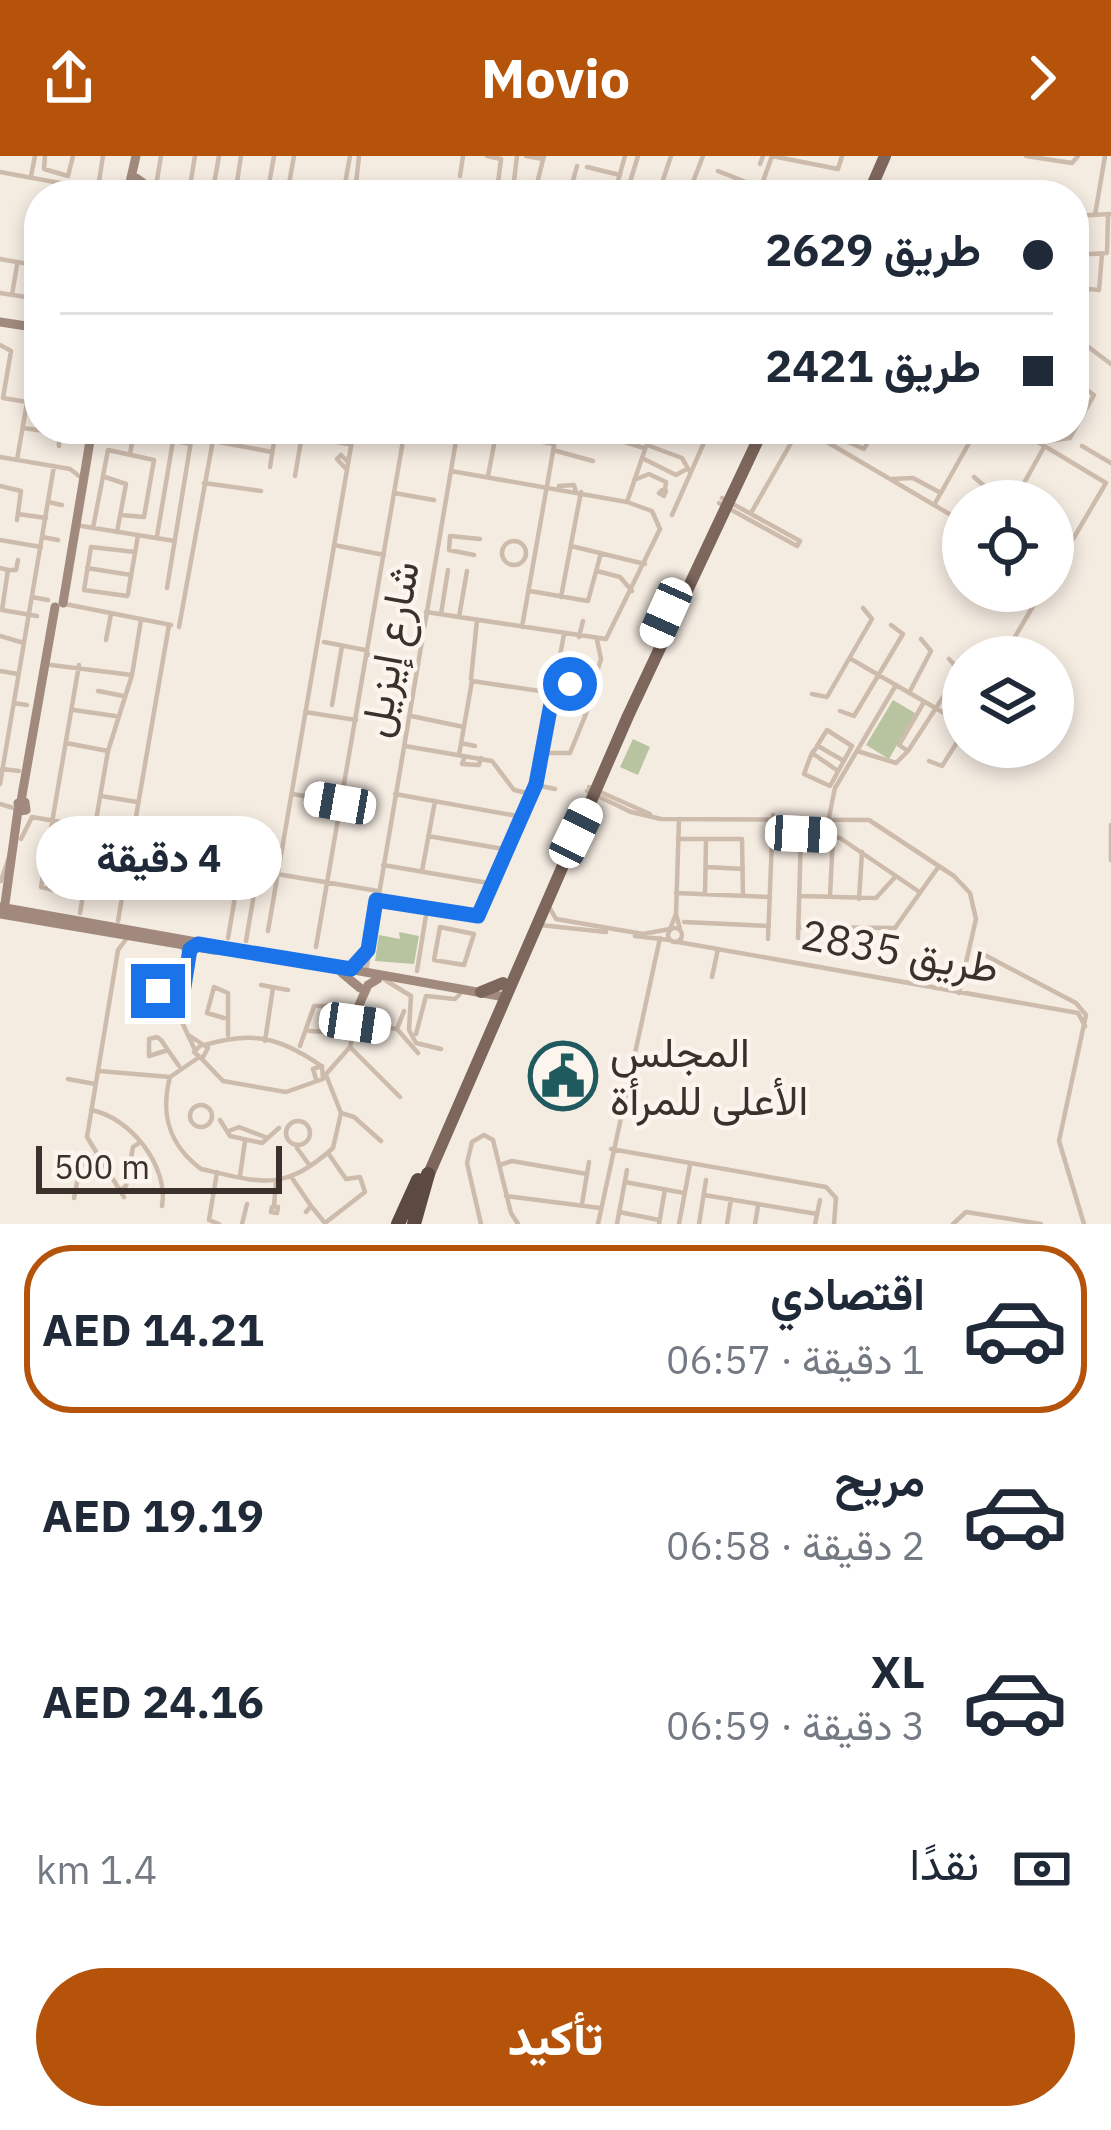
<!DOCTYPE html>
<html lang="ar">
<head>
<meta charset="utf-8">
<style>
	:root { --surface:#fff; --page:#f6f6f7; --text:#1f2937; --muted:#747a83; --line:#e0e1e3; --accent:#b45309 }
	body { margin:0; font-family:"IBM Plex Sans",Vazirmatn,sans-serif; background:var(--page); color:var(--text); direction:rtl; height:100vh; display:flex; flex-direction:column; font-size:45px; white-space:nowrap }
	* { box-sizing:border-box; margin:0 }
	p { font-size:39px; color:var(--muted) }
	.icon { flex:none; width:66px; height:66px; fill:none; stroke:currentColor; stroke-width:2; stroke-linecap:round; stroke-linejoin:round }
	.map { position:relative; height:1068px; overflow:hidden; direction:ltr }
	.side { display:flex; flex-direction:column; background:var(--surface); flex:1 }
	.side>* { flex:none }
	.hud { position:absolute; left:24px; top:24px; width:1065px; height:264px; border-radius:48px; box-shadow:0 6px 18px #0003; direction:rtl; display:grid; align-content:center; height:264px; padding:0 36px; background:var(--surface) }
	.buttons { position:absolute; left:942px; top:324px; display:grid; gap:24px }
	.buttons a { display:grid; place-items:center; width:132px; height:132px; border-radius:50%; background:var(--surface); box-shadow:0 6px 18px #0003; font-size:60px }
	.scale { position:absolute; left:36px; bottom:30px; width:246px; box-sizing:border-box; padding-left:12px; border:6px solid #3b302b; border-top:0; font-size:33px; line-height:42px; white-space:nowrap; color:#3b302b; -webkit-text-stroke:9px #fbf5ee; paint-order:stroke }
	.end { position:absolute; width:54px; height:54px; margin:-27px; border:15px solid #1a73e8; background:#fff; box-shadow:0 0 0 6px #fff }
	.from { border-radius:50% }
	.bubble { position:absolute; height:84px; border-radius:42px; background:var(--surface); box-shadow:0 6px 18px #0003; font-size:39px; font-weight:800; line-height:84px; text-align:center; direction:rtl }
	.car { position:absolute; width:36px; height:72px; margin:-36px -18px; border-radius:15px; box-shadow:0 0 9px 3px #0007; background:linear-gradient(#fff 24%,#345 0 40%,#fff 0 76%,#345 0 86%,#fff 0) }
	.hud b { display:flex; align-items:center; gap:42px; height:114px; font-size:45px }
	.hud b+b { border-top:3px solid var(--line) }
	.hud i { width:30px; height:30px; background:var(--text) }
	ul { padding:21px 0 0; list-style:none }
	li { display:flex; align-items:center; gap:36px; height:168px; margin:0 24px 18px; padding:0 12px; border:6px solid transparent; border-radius:48px }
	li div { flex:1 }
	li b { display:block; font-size:45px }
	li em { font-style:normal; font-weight:800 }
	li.current { border-color:var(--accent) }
	li>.icon { width:108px; height:108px; stroke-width:1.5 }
	.pay { display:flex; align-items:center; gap:30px; height:132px; padding:0 36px; font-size:45px }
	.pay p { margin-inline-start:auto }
	.cta { display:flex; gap:24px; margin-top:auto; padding:24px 36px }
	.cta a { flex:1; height:138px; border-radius:72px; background:var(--accent); color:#fff; font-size:48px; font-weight:800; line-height:138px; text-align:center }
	header { display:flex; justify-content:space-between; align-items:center; height:156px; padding:0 36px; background:var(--accent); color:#fff; font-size:54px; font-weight:800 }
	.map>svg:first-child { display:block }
	.green { fill:#b8c4a0 }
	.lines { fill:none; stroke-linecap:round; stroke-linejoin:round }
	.street { stroke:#cdbbac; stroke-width:4.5 }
	.secondary { stroke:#a18a7d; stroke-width:9 }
	.primary { stroke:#7d675c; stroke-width:12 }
	.highway { stroke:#5c4a42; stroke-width:14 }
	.route { stroke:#1a73e8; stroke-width:15 }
	.labels { text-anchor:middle; stroke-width:9; stroke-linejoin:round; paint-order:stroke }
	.street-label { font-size:42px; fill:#3b302b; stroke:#fbf5ee }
	.poi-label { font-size:42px; fill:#3b302b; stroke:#fbf5ee; text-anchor:start }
</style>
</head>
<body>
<header><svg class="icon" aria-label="forward" viewBox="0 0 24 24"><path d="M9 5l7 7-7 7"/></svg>Movio<svg class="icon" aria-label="share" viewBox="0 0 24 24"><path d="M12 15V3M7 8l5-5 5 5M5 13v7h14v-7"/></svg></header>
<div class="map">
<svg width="1111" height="1068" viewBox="0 0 1111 1068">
	<rect width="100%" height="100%" fill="#f4ebe1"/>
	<path class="green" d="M893,544L915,557L889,603L866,589Z
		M633,583L650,591L638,619L620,611Z
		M399,776L419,780L414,808L375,805L379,779L400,783Z"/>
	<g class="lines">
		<path class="street" d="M45,0L44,13L68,20L73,0
			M359,0L356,28L370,33
			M487,0L501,3L498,27
			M517,0L514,25L525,35
			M526,0L543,3
			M1026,0L1072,7L1078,0
			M760,8L763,0
			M587,11L620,19
			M718,15L761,32
			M0,16L125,39
			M31,20L35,0
			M460,20L463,0
			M156,30L161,0
			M98,32L103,0
			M760,34L772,39
			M135,35L155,31L209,39
			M189,36L195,0
			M212,39L219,0
			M235,39L241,0
			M267,39L274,0
			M287,39L294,0
			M343,39L350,0
			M534,39L544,0
			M569,39L577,10
			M584,39L593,33L603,39
			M614,39L625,0
			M626,39L638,0
			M658,39L671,0
			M688,39L703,0
			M758,39L772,0L838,13L842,0
			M1095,59L1105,0
			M1074,60L1110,58
			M1074,99L1107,97L1108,58
			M1078,99L1077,132L1099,134L1102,98
			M1084,99V59
			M0,103L39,110
			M0,137L39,143
			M12,139L17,109
			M1074,180L1111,208
			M0,189L11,195L3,242
			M3,242L27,246
			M23,272L59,277V290
			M114,273L190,288
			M684,273L706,281
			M805,273L963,366
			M943,273L954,278L958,273
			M1016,273L1106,327L1053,417
			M1055,273L1048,285L1070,282L1094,239L1083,231L1074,240
			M849,276L848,286L864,293L875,273
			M496,278L554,288
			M302,280L349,288
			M609,281L644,292
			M213,285L272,296
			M647,289L682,302L690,316
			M1082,290L1111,307
			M553,294L593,305
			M130,298L134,277
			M0,301L70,313L79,320
			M644,303L676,319L685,314
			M17,304L39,177
			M270,311L276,273
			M347,314L337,303L341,299L348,306
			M295,320L303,273
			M488,320L497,273
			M105,321L126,328L117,376
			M974,321L989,334L1013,343
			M892,323L913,322L941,337
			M634,324L649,318L666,326L665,334
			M204,327L261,335
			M0,330L21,335L17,364
			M559,330L574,329L576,336
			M662,334L666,335L664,340L659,337Z
			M394,337L434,344
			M1014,345L1043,293
			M48,346L62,349
			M627,346L652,273
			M719,347L797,390L800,385L722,342
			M934,349L977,273
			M751,357L799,273
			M18,358L46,362
			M672,359L710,273
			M75,369L175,385
			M93,372L108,294L154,304L144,361L121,359
			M157,380L173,285
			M42,381L58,384
			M0,384L41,391
			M502 397a12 12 0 1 1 24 0a12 12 0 1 1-24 0Z
			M334,389L384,399
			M571,390L645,408
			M135,396L91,391L84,434L127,440L128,438C131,418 135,399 138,379
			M474,399L449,394L450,380L480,383
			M0,412L8,414L2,454L37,460
			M87,412L131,419
			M8,414H16L18,404
			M597,415L620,421L632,435
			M167,432L193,273
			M530,435L588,445L601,397
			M32,441L48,444
			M561,441L581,336
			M65,448L171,469
			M426,456L606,483L660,373L652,355L627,346L451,315
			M441,458L448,414
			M459,461L467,415
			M179,471L215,273
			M522,471L557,273
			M0,480L24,487
			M579,481L583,465
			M106,484L111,458
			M324,486L365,494
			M366,498L417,511
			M1003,501L1042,435
			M851,503L963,568
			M51,509L132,519
			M79,509L41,731L83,741
			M0,515L18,518
			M597,516L601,503L597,484
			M556,521L569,523L573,530L598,529
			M471,523L477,464
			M98,535L124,540
			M909,537L931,495L921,483
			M812,538L827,541L872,463L863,452
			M924,546L899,589L908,595L960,515L949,503
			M14,547L27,549
			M332,549L342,490
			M74,554L115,560
			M840,555L854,560L903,478L891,469
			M305,556L356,564
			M586,557L594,540
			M411,560L464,571
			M66,587L108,595
			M461,587L475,590
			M405,590L492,605L514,634L532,638
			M857,595L896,607L908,595
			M543,597H570L586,558L571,553
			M459,599L472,525L553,537
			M811,599L804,618L830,630L852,590L827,574L817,590
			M465,600L462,608L479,609L481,602
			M929,605L942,610L963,577
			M2,613L19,615
			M838,615L812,597L818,590L844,605
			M0,628L54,310
			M536,629L555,633
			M589,631L650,658
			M587,635L631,656L661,663L869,664L954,720L970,737L976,763L959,837
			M293,638L340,647
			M395,638L523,661
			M101,640L137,646
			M0,648L17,653
			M829,661L835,632L896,529
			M679,663L676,758L680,773
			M1111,669V704
			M772,677L840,682L918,735
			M428,680L509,694
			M21,683L32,661L95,672
			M678,683H742L743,739
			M46,699L88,707
			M170,700L378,735
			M383,709L494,728
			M707,711L743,713
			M422,715L435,645
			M1,725L13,689
			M676,737L770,741
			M705,738L706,684
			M800,740L876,742L896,720
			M830,740L833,680
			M859,743L862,696
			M376,744L480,758L536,629L564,478
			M548,749L556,763L643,778L670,773L676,758
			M80,757L108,595L132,519L141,464
			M118,765L169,469
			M684,766L769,770
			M540,769L606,776
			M440,771L474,778L464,809L434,804Z
			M799,771L895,772L939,710
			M668 779a7 7 0 1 1 14 0a7 7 0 1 1-14 0Z
			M268,775L354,273
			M635,780L670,784
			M228,782L240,712
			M798,782L801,678
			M768,783L773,659
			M246,785L258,715
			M678,786L1078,857L1085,870
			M182,791L188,804L180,862L195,894
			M316,791L405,273
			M979,796L1076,847L1086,859L1059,985L1084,1068
			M366,815L458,273
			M417,815L427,753
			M712,821L718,793
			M385,824L411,840L409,874L416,887L441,893
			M261,829L288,834
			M160,839L158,819L143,816L142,836L180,843
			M224,862L207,857L214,831L228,837V879
			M355,867L397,873L418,897
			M397,873L404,855
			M416,878L426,840L455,843L461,837
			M190,880L208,892L202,903L194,896L201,889
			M265,885L273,832
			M205,889C253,875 279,881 320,909
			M300,890L314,850H330L327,876L309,875
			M350,891L400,941
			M168,894L149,900V883L157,881L161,884L179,910
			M198,902L170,921C160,959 169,989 201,1013C262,1027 284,1036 333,992L341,957L326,919
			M202,903L223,925L286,936L323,923L322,910L313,913L316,923
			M99,915L170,921
			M327,917L350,891L359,849
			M68,923L95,928
			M190 960a11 11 0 1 1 22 0a11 11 0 1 1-22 0Z
			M91,954C130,961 169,1010 162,1050
			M341,957L354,961L381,985
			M220,964L230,980L262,987L279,972
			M286 977a12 12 0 1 1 24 0a12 12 0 1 1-24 0Z
			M229,975L239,971L265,981
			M297,992L310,1010
			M611,993L826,1031L836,1042L834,1068
			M500,1009L512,1005L587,1018
			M217,1016L209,1064L219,1068
			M240,1020L245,985
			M292,1022L311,1050L306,1056
			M625,1026L684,1037
			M120,1034L126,1030L133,991L139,987
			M704,1039L817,1058
			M506,1040L600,1052
			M124,1041L87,981L118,794L127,782
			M74,1042L80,1011L93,1001
			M582,1048L589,1006
			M274,1050L276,1026
			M311,1050L325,1067L365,1036L360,1021L346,1023L328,997
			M272,1051H278L277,1057L271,1056Z
			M619,1056L659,1064
			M242,1068L247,1048
			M481,1068L467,1007L472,986L484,979L493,984L511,1057L518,1068
			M598,1068L660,782
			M617,1068L627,1014
			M659,1068L665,1033
			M679,1068L690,1009
			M699,1068L706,1024
			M727,1068L731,1043
			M755,1068L758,1050
			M815,1068L820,1044
			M953,1068L966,1056L1041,1068"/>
		<path class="secondary" d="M136,22L150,32
			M128,35L136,0
			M0,166L39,172
			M63,447L92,273
			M21,645L55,451
			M25,646L26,654L20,655L18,647Z
			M0,751L505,841
			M4,755L18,654
			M0,758L214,794
			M188,804L196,788
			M342,817L360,832
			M359,849L368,829L378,823"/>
		<path class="primary" d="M868,39L885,0
			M481,836L503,827
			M425,1027L628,560L763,273"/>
		<path class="highway" d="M398,1068L418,1024
			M414,1068L428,1018"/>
	</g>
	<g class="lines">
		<path class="route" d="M158,835L182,843L190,793L198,788L351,813L368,794L376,744L478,760L536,628L556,521L570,528"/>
	</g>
	<defs>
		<symbol id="civic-ring" viewBox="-11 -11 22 22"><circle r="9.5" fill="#fbf5ee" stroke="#1f5a5e" stroke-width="1.5"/><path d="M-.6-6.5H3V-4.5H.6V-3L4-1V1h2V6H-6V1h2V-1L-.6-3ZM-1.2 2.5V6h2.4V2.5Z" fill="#1f5a5e"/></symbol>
	</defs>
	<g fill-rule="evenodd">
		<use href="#civic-ring" x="525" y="882" width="76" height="76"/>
	</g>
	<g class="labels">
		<g class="street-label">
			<text transform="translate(389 493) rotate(-80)" y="15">شارع إيزيل</text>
			<text transform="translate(900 795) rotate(10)" y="15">طريق 2835</text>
		</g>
		<g class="poi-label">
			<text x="610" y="911">المجلس<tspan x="610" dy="48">الأعلى للمرأة</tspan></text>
		</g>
	</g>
</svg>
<div class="buttons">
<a><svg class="icon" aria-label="locate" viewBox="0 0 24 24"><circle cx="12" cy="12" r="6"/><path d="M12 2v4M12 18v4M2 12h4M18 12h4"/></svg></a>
<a><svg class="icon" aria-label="layers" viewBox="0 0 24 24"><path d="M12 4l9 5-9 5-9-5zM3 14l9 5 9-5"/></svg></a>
</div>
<div class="scale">500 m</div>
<i class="end from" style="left:570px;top:528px"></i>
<i class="end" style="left:158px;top:835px"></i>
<div class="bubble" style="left:36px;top:660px;width:246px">4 دقيقة</div>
<i class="car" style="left:666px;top:457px;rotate:204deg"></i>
<i class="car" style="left:340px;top:647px;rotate:280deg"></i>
<i class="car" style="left:576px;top:677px;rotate:26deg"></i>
<i class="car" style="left:801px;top:678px;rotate:93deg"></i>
<i class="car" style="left:355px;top:867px;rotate:98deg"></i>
<div class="hud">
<b><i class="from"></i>طريق 2629</b>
<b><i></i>طريق 2421</b>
</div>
</div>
<section class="side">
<ul>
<li class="current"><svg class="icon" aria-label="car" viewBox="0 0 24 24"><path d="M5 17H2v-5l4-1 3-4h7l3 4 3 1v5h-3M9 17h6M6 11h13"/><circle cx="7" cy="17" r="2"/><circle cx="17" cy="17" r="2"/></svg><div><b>اقتصادي</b><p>1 دقيقة · 06:57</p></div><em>AED 14.21</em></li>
<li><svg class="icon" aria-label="car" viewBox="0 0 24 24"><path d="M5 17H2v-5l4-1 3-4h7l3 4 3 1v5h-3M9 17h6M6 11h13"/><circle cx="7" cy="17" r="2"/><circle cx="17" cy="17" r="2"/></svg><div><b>مريح</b><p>2 دقيقة · 06:58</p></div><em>AED 19.19</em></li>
<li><svg class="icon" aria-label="car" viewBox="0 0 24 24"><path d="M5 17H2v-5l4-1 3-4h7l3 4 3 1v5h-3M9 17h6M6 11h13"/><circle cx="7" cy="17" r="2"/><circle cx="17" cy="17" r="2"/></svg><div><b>XL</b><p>3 دقيقة · 06:59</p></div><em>AED 24.16</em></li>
</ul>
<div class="pay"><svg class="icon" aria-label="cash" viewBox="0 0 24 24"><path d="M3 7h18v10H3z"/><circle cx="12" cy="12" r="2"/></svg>نقدًا<p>1.4 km</p></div>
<div class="cta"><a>تأكيد</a></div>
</section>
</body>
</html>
